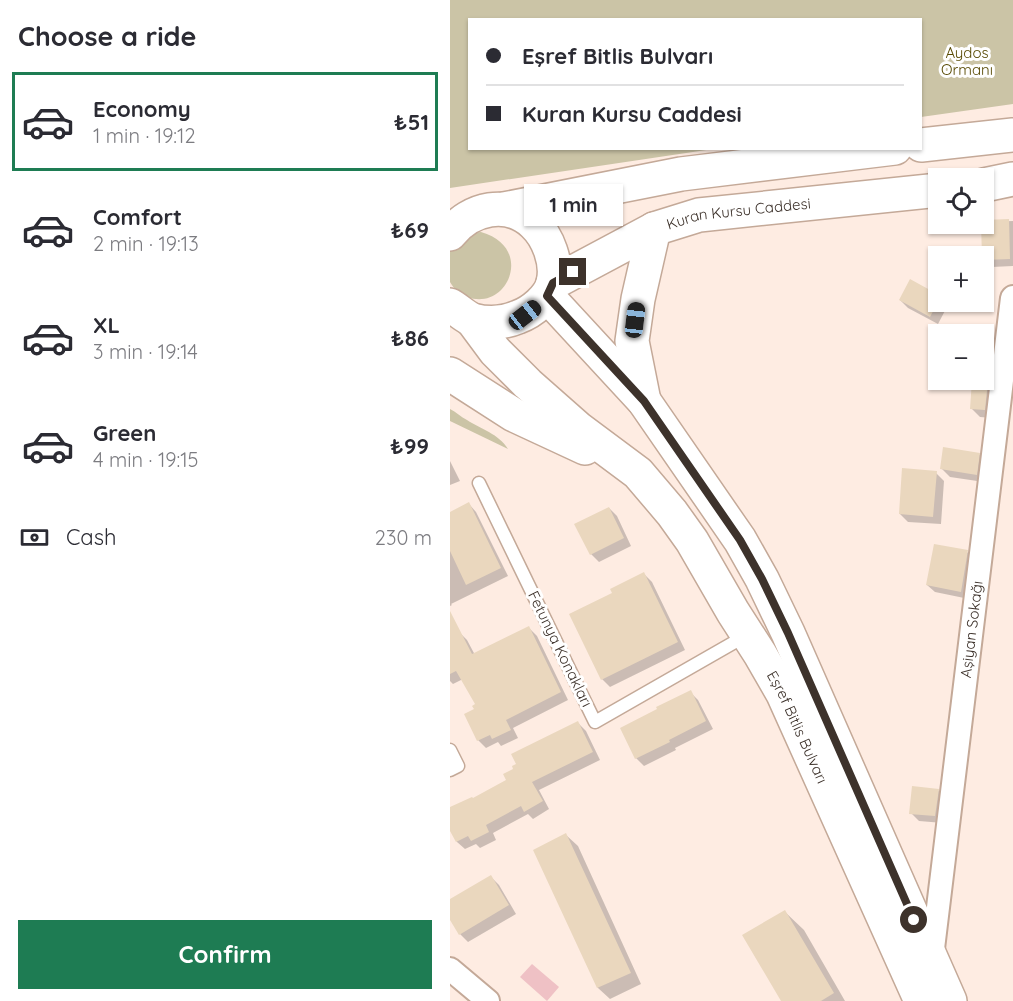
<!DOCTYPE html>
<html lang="en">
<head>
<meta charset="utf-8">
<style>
	:root { --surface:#fff; --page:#f7f7f7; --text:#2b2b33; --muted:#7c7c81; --line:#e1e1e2; --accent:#1e7c53 }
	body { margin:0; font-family:Quicksand,sans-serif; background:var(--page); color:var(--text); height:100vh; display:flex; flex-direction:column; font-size:22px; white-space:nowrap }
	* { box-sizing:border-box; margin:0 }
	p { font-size:20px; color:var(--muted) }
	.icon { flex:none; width:33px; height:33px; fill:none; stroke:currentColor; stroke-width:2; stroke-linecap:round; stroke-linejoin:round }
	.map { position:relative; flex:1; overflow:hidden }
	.drawer { display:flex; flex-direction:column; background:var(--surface); width:450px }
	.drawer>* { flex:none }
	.banner { position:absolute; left:18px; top:18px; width:454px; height:132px; border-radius:0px; box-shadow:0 2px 4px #0004; display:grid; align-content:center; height:132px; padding:0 18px; background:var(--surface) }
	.tools { position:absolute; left:478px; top:168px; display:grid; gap:12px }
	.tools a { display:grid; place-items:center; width:66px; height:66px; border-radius:0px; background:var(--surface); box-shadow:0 2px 4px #0004; font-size:30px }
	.end { position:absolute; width:27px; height:27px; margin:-14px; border:8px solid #3d322b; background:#fff; box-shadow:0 0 0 3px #fff }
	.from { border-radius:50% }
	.bubble { position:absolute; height:42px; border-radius:0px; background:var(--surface); box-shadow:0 2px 4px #0004; font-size:20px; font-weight:700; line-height:42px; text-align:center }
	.car { position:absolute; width:18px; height:36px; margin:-18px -9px; border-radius:8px; box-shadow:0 0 4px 2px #0007; background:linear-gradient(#222 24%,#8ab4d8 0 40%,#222 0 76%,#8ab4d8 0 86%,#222 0) }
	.banner b { display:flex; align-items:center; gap:21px; height:57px; font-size:22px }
	.banner b+b { border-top:2px solid var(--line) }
	.banner i { width:15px; height:15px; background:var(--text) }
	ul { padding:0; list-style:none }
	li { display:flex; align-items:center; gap:18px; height:99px; margin:0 12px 9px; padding:0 6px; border:3px solid transparent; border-radius:0px }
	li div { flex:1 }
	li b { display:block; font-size:22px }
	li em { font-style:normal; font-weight:700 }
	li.on { border-color:var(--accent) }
	li>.icon { width:54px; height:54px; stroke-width:1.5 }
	h2 { padding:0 18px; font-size:27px; line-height:72px }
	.pay { display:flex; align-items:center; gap:15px; height:66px; padding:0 18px; font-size:22px }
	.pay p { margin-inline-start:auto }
	.primary-button { display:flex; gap:12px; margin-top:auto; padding:12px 18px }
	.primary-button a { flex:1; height:69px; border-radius:0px; background:var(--accent); color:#fff; font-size:24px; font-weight:700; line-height:69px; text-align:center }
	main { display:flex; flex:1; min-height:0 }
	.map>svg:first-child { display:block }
	.green { fill:#cbc4a6 }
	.water { fill:#efc1c5 }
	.shadow { fill:#0003 }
	.building { fill:#ead7be }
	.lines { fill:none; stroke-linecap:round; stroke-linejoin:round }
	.service-casing { stroke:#c4a998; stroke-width:15 }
	.minor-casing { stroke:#c4a998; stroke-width:26 }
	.secondary-casing { stroke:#c4a998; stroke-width:36 }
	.primary-casing { stroke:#c4a998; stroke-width:36 }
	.service { stroke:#fff; stroke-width:12 }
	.minor { stroke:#fff; stroke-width:22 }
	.secondary { stroke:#fff; stroke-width:33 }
	.primary { stroke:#fff; stroke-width:33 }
	.route { stroke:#3d322b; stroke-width:8 }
	.labels { text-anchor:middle; stroke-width:6; stroke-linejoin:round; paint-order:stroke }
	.park-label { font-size:15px; fill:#584a03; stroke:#fff }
	.street-label { font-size:15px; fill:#3d322b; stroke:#fff }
</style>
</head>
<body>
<main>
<section class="drawer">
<h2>Choose a ride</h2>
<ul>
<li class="on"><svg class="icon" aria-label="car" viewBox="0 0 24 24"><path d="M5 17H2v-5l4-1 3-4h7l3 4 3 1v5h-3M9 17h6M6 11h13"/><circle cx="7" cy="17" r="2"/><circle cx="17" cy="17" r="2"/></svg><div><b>Economy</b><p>1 min · 19:12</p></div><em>₺51</em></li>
<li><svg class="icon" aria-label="car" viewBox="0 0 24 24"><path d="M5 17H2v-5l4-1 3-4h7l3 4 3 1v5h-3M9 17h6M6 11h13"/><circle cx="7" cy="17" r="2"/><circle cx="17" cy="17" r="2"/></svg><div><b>Comfort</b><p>2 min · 19:13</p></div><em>₺69</em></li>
<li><svg class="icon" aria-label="car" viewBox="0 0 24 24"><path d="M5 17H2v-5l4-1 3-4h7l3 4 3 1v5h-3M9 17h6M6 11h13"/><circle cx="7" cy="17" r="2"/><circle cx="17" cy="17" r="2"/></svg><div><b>XL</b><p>3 min · 19:14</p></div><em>₺86</em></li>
<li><svg class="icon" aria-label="car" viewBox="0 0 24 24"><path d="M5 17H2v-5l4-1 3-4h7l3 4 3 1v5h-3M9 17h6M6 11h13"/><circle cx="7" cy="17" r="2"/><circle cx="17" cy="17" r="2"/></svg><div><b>Green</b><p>4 min · 19:15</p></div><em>₺99</em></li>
</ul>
<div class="pay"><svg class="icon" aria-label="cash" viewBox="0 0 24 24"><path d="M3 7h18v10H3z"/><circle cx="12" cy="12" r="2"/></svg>Cash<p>230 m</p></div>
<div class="primary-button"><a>Confirm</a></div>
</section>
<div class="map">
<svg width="563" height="1001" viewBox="0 0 563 1001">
	<rect width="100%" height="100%" fill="#feece2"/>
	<path class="green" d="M0,0H563V104L471,117V20H20V148L263,149L0,188Z
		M31,232C85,247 58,312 17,297C10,294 4,289 0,282V250L20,233Z
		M0,409C6,412 11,417 17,420C31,429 49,434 58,449L0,421Z"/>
	<path class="water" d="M82,964L109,987L97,1001L70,977Z"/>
	<path class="shadow" d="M563,221V266L542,267L534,259L533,224H534V222Z
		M489,297V302H494L498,305L488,324L458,308L450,300Z
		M534,337L542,339L550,347L546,371L534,369Z
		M534,377H538L546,385L542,418L530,417L522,409L524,380H534Z
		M529,454L537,462L534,482L500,477L492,469Z
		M0,461L10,481L0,485Z
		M486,473L494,481L491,524L458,522L450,514Z
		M19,504L26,512L58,576L1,604L2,605L0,606V513Z
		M159,508L167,516L181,546L149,562L141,554Z
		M517,552L525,560L519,599L485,592L477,585Z
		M194,574L202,582L235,650L160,687L152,679L121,615L164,594Z
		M79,628L87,636L118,700L63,728L68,738L51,746L48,742L36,748L28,740L26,710L27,705L13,679L3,684L0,681V636L9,632L17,640L25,655Z
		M240,692L248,700L263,729L225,748L226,750L194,766L186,758L209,710Z
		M128,723L136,731L150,760L89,790L99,809L83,819L78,814L43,833L46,840L30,848L26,844L15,849L7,842L0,827V815L23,799L58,781Z
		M488,790L496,798L493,823L469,821L461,813Z
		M116,835L128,846L191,984L160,999L148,988L85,851Z
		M41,877L49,885L66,914L18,942L10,934L0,917V901Z
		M335,912L354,930L395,1001H332Z"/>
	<path class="building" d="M559,219L560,259L534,260V256H532L531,224H534V220Z
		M460,279L489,295V300L480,317L449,300Z
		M522,380H538L535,410L520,409Z
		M493,447L530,453L527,475L490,469Z
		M452,468L487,471L483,517L449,514Z
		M19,502L51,568L16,585L0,551V512Z
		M159,507L174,538L140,555L124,524Z
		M484,544L518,550L511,592L476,585Z
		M194,572L228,642L151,680L119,614L162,593L160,589Z
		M0,611L22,654L79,626L111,692L56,720L61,730L42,739L40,735L27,741L14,714L24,709L22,706L25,704L6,671L0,674Z
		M241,690L256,721L219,740L220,742L185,759L170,728L207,709L206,707Z
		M128,721L143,752L82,782L93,801L74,812L71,806L36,825L39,832L21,841L18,836L6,842L0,831V807L22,797L23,798L56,780L53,774L63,769L62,766L66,764L61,754Z
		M462,786L489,789L485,816L459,814Z
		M116,833L181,973L147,988L83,850Z
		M41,875L59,905L9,935L0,920V899Z
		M335,910L384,993L371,1001H331L292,935Z"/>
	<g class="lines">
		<defs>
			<path id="service" d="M29,483L145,722L297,635
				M0,750L8,766L0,770"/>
			<g id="minor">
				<path id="s1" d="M482,957L562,298L563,297"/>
				<path d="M0,969L38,1001"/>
			</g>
			<g id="secondary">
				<path d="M471,145L563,135"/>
				<path d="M534,185L563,179"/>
				<path d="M54,209L231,174L445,148"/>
				<path id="s2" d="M103,283L204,229L249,215L489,190"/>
			</g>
			<g id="primary">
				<path d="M0,234C20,208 58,199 84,224C98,237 108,263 103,283C99,298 82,312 68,317C54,323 37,324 23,320C15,317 7,309 0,305"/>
				<path d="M97,296L194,401L290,540L312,579L338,633L500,1001"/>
				<path id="s3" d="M22,320L45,351L78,384L129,429L188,473L222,513L242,541L283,612L310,654L333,694L471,1001"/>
				<path d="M0,374L64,415L135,448"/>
				<path d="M194,401L182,341L188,299L204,229"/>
			</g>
		</defs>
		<use href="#service" class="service-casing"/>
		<use href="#minor" class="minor-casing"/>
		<use href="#secondary" class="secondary-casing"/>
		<use href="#primary" class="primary-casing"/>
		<use href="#service" class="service"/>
		<use href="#minor" class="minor"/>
		<use href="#secondary" class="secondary"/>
		<use href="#primary" class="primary"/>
	</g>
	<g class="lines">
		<path class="route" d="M123,272L103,283L97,296L194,401L290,540L312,579L338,633L464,920"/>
	</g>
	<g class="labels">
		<g class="park-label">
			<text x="517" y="58">Aydos<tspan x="517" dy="17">Ormanı</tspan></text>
		</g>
		<g class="street-label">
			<text dy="5" stroke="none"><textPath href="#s2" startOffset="201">Kuran Kursu Caddesi</textPath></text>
			<text dy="5" stroke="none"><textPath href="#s1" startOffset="330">Aşiyan Sokağı</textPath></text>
			<text transform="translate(110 649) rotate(64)" y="5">Fetunya Konakları</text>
			<text dy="5" stroke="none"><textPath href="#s3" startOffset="528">Eşref Bitlis Bulvarı</textPath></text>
		</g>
	</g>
</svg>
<div class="tools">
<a><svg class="icon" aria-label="locate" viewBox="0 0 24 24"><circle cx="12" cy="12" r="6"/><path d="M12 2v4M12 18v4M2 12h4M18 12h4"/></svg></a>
<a>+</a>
<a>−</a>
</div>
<i class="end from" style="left:464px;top:920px"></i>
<i class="end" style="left:123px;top:272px"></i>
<div class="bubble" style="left:74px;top:184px;width:99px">1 min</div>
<i class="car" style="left:75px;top:315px;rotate:52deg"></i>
<i class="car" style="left:185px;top:320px;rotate:7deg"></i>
<div class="banner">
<b><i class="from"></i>Eşref Bitlis Bulvarı</b>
<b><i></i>Kuran Kursu Caddesi</b>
</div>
</div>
</main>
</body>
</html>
